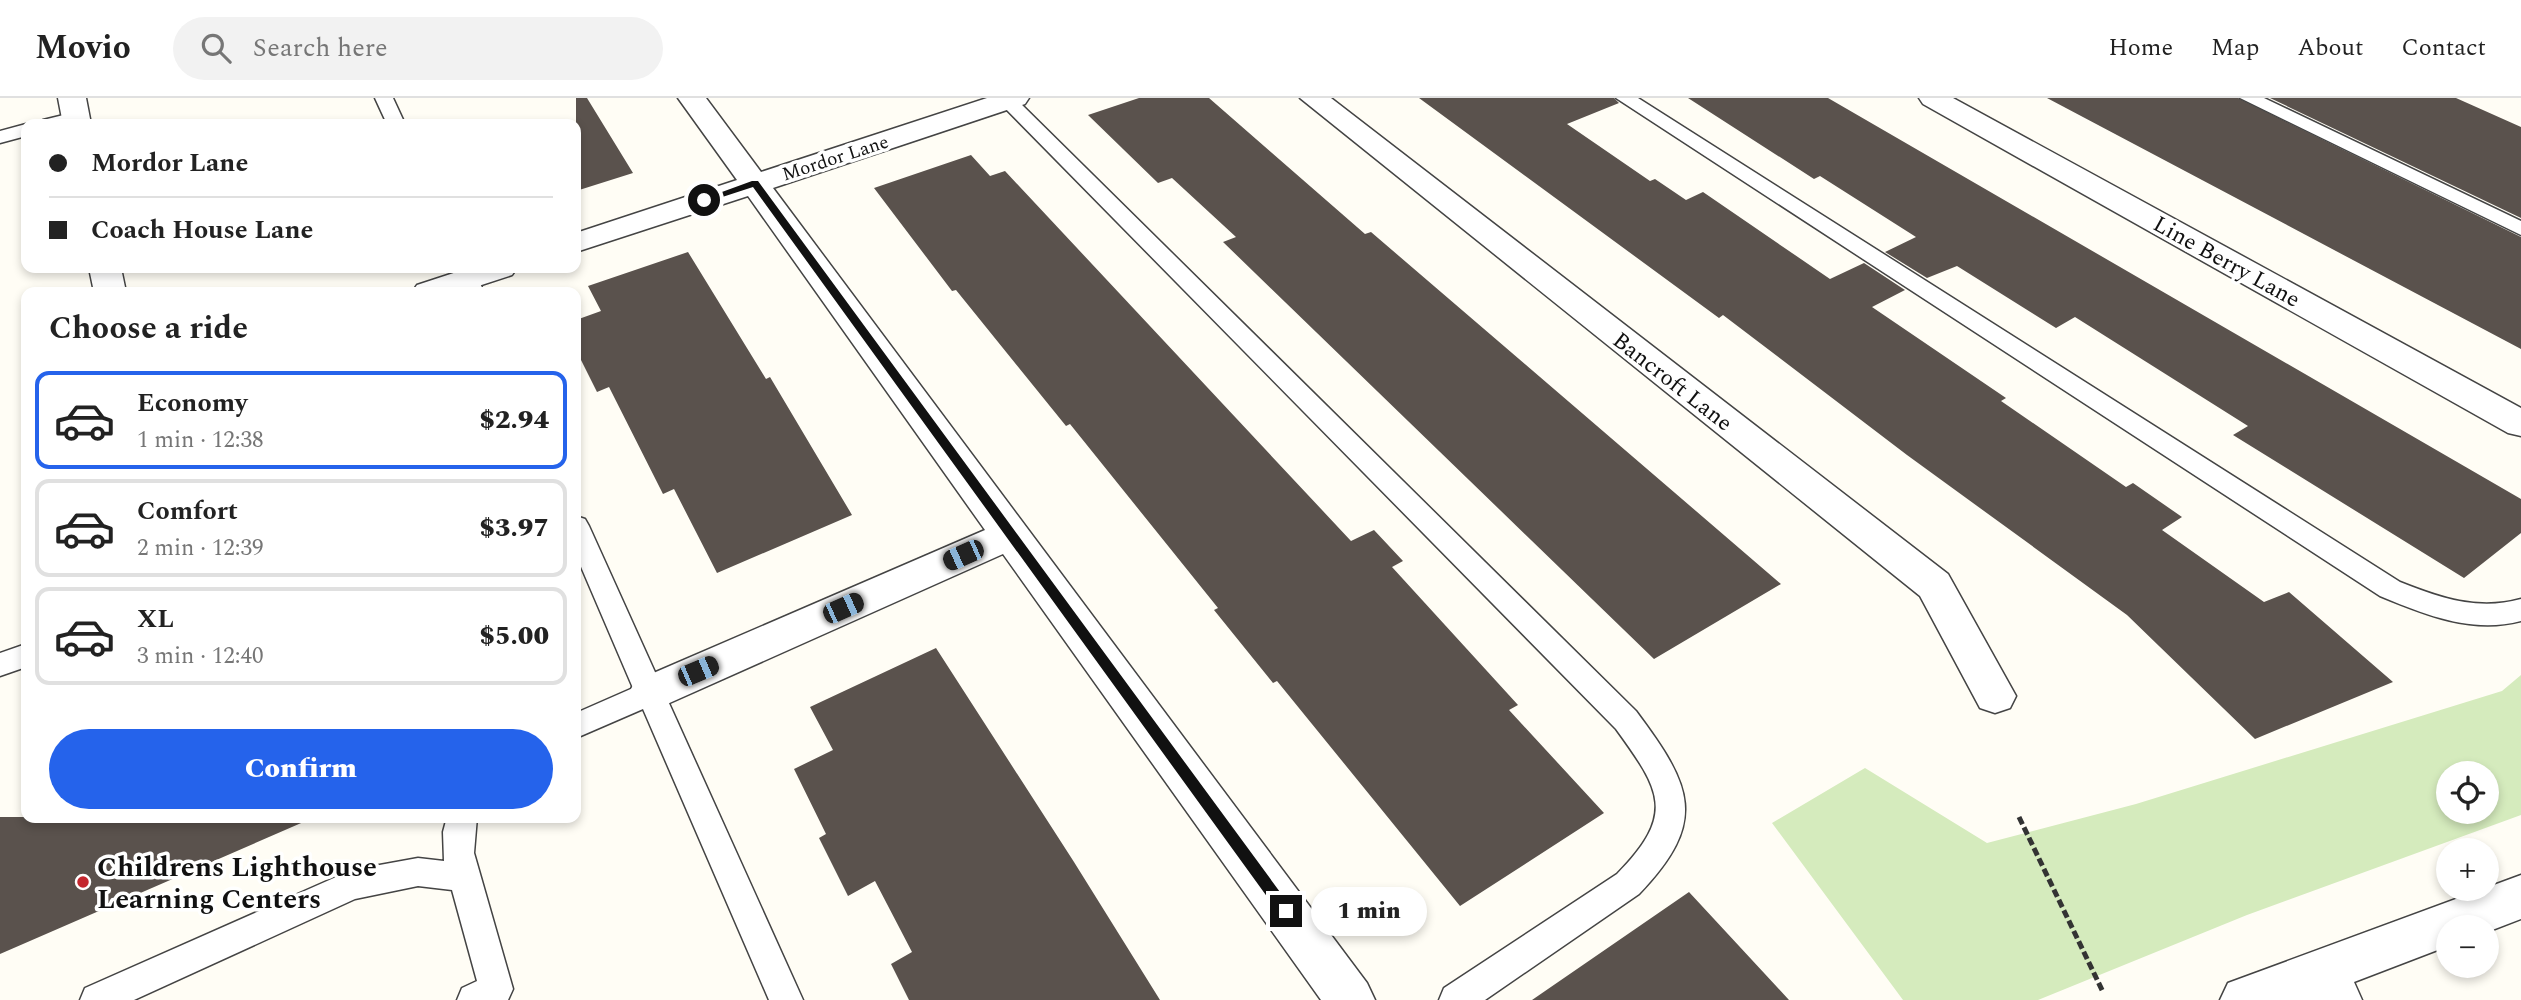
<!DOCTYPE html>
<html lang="en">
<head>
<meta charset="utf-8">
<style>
	:root { --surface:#fff; --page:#f2f2f2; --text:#222; --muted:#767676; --line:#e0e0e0; --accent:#2563eb }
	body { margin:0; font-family:Spectral,serif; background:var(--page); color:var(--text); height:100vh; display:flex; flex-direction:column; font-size:26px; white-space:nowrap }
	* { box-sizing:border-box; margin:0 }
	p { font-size:23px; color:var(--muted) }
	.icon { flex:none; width:38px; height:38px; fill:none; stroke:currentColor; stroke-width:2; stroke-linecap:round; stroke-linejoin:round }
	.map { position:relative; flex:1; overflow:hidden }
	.sheet { position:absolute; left:21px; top:189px; width:560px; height:536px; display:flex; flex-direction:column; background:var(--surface); border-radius:14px; box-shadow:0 4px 10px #0003 }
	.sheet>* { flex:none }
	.banner { position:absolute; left:21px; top:21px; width:560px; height:154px; border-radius:14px; box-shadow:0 4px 10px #0003; display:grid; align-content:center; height:154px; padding:0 28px; background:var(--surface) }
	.controls { position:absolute; left:2436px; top:663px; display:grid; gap:14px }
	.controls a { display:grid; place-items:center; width:63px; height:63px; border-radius:50%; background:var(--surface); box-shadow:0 4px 10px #0003; font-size:35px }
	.end { position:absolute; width:32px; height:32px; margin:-16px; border:9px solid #111; background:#fff; box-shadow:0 0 0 4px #fff }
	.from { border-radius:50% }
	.bubble { position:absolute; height:49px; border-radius:24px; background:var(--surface); box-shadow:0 4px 10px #0003; font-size:23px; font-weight:800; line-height:49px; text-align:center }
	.car { position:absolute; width:21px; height:42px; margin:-21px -10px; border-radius:9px; box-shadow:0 0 5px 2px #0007; background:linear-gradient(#222 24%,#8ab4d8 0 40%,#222 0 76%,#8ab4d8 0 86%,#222 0) }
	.banner b { display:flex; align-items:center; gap:24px; height:66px; font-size:26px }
	.banner b+b { border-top:2px solid var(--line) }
	.banner i { width:18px; height:18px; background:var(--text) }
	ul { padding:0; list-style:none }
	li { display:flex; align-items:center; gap:21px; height:98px; margin:0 14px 10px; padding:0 14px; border:4px solid var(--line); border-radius:14px }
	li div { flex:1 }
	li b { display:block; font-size:26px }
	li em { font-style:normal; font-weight:800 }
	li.selected { border-color:var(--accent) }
	li>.icon { width:63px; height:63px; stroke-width:1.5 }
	h2 { padding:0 28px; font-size:32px; line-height:84px }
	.cta { display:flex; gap:14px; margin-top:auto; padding:14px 28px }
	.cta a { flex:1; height:80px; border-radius:42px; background:var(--accent); color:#fff; font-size:28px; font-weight:800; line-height:80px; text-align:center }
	header { display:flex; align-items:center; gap:42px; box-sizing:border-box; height:98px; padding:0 35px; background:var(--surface); border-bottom:2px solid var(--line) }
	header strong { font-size:33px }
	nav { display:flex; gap:38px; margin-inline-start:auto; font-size:24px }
	.search { width:490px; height:63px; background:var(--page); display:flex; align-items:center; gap:18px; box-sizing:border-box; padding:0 24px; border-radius:38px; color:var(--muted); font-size:26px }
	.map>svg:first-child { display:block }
	.green { fill:#d5ebbd; fill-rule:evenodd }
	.building { fill:#5a524d }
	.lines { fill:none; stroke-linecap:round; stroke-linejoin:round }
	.lane-casing { stroke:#444; stroke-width:3 }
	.street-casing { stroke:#444; stroke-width:3 }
	.path { stroke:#333; stroke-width:5; stroke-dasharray:8 3.5; stroke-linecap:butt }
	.lane { fill:#fff; fill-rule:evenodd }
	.street { fill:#fff; fill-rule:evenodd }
	.route { fill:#111 }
	.poi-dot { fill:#c4262e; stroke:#fff; stroke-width:2.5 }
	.labels { text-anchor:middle; stroke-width:7; stroke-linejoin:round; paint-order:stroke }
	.far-street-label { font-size:19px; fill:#111; stroke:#fff }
	.street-label { font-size:23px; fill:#111; stroke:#fff }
	.near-poi-label { font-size:28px; font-weight:bold; fill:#111; stroke:#fff; text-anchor:start }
</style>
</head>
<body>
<header>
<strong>Movio</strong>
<div class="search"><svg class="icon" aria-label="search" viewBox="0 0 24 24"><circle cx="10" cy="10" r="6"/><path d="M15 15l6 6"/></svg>Search here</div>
<nav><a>Home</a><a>Map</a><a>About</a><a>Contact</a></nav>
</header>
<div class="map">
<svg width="2521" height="902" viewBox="0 0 2521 902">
	<rect width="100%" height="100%" fill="#fffdf5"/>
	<path class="green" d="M2521,577V717L2247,817L2038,902H1903L1772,725L1865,670L1987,745L2136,706L2502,593ZM2448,676H2487V714H2448Z"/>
	<path class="building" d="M576,0H587L633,75L576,93Z
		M1139,0H1209L1365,136L1371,134L1781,486L1654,561L1223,144L1236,139L1172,80L1158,85L1088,17Z
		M1419,0H1614L1619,5L1567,26L1650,83L1655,81L1686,102L1703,94L1830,181L1864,165L1905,192L1872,209L2006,300L2001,303L2126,389L2133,385L2182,419L2162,432L2264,504L2289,494L2393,584L2255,641L2127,517L1907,357L1723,217L1719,220Z
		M1688,0H1828L2521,401V435L2464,480L2233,337L2248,328L2075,219L2056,230L1957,168L1927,180L1885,154L1916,139L1820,78L1814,81Z
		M2047,0H2238L2521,139V251Z
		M2270,0H2456L2521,29V120Z
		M971,57L990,78L1005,73L1351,443L1374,432L1403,463L1392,469L1518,607L1509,612L1604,715L1460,808L1277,583L1273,585L1214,512L1218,510L1070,326L1066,328L956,192L952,193L874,90Z
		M688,154L766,281L770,279L852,417L717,475L674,391L663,396L609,289L597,294L576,252V222L601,213L588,188Z
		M936,550L1074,764L1160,902H909L891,866L912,854L875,783L848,798L819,740L826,736L794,671L833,652L810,609Z
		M0,719H315L0,856Z
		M1689,794L1789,902H1532Z"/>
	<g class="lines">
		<defs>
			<path id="lane" d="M375,0H393L405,26H387Z
				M995,0H1015L1636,613C1692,688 1709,723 1639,796L1485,902H1439L1444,890L1617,776C1676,716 1661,693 1616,631Z
				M1616,0H1638L2400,484C2440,500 2478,513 2521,501V523C2472,536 2426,517 2380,498Z
				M2240,0H2264L2521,123V137Z
				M76,14L86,20L83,24L40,26L43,22Z
				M26,26V38L0,45V33Z
				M451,170H473L484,194H462Z
				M576,418L585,421L589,428L803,902H769L643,611L576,640V615L633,590L576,457Z
				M26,546V569L0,578V555Z
				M447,719H477L474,755L513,891L508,902H457L462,890L477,883L452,792L418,788L355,801L134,902H80L85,890L352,772L418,760L444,763L443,734Z"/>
			<path id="street" d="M58,0H86L91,26H63Z
				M678,0H706L761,74L987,0H1029L1025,6L773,90L1367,885L1375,902H1321L1003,456L665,607L650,612L635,607L629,595L635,583L985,432L748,98L576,154V135L737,82Z
				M1300,0H1331L1948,476L2016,598L2010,610L1995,615L1980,610L1920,498Z
				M1919,0H1953L2521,310V338L2508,335L1923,6Z
				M89,170H121L126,194H94Z
				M469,170H517L512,177L460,194H412L417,187Z
				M2521,777V821L2487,834V830H2448V848L2354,884L2362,902H2220L2228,885Z"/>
		</defs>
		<use href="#lane" class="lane-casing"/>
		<use href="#street" class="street-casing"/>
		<path class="path" d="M2019,719L2103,894"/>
		<use href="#lane" class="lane"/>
		<use href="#street" class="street"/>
	</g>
	<path class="route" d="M752,83H758L1291,809V818H1281L753,89L707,104L700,102Z"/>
	<circle class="poi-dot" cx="83" cy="784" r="7"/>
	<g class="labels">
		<g class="far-street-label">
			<text transform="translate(835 59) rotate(-18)" y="7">Mordor Lane</text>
		</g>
		<g class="street-label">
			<text transform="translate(2227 163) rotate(29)" y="8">Line Berry Lane</text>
			<text transform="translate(1673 283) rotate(38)" y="8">Bancroft Lane</text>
		</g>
		<g class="near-poi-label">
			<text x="97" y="778">Childrens Lighthouse<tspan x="97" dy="32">Learning Centers</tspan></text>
		</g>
	</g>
</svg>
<div class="controls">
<a><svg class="icon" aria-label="locate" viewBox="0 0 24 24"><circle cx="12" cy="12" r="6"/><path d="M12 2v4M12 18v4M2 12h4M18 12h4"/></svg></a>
<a>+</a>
<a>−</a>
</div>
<i class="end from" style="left:704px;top:102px"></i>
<i class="end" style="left:1286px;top:813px"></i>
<div class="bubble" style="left:1311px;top:789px;width:116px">1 min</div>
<i class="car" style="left:963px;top:457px;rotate:246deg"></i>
<i class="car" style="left:843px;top:510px;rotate:66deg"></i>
<i class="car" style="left:698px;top:573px;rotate:67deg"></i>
<div class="banner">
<b><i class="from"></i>Mordor Lane</b>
<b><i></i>Coach House Lane</b>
</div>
<section class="sheet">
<h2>Choose a ride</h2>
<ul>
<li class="selected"><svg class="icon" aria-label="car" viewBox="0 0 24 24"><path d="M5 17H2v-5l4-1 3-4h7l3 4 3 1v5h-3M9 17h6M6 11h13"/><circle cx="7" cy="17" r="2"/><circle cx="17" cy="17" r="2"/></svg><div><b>Economy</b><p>1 min · 12:38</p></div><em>$2.94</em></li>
<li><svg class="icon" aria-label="car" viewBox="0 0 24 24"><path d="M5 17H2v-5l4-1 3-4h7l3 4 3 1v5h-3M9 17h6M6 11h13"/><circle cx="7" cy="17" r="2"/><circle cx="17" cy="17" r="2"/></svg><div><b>Comfort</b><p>2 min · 12:39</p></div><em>$3.97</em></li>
<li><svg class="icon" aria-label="car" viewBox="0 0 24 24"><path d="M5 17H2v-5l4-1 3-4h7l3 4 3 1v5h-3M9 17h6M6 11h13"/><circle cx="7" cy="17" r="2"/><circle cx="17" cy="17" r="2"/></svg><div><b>XL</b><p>3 min · 12:40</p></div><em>$5.00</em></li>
</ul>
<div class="cta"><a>Confirm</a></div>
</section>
</div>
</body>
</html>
